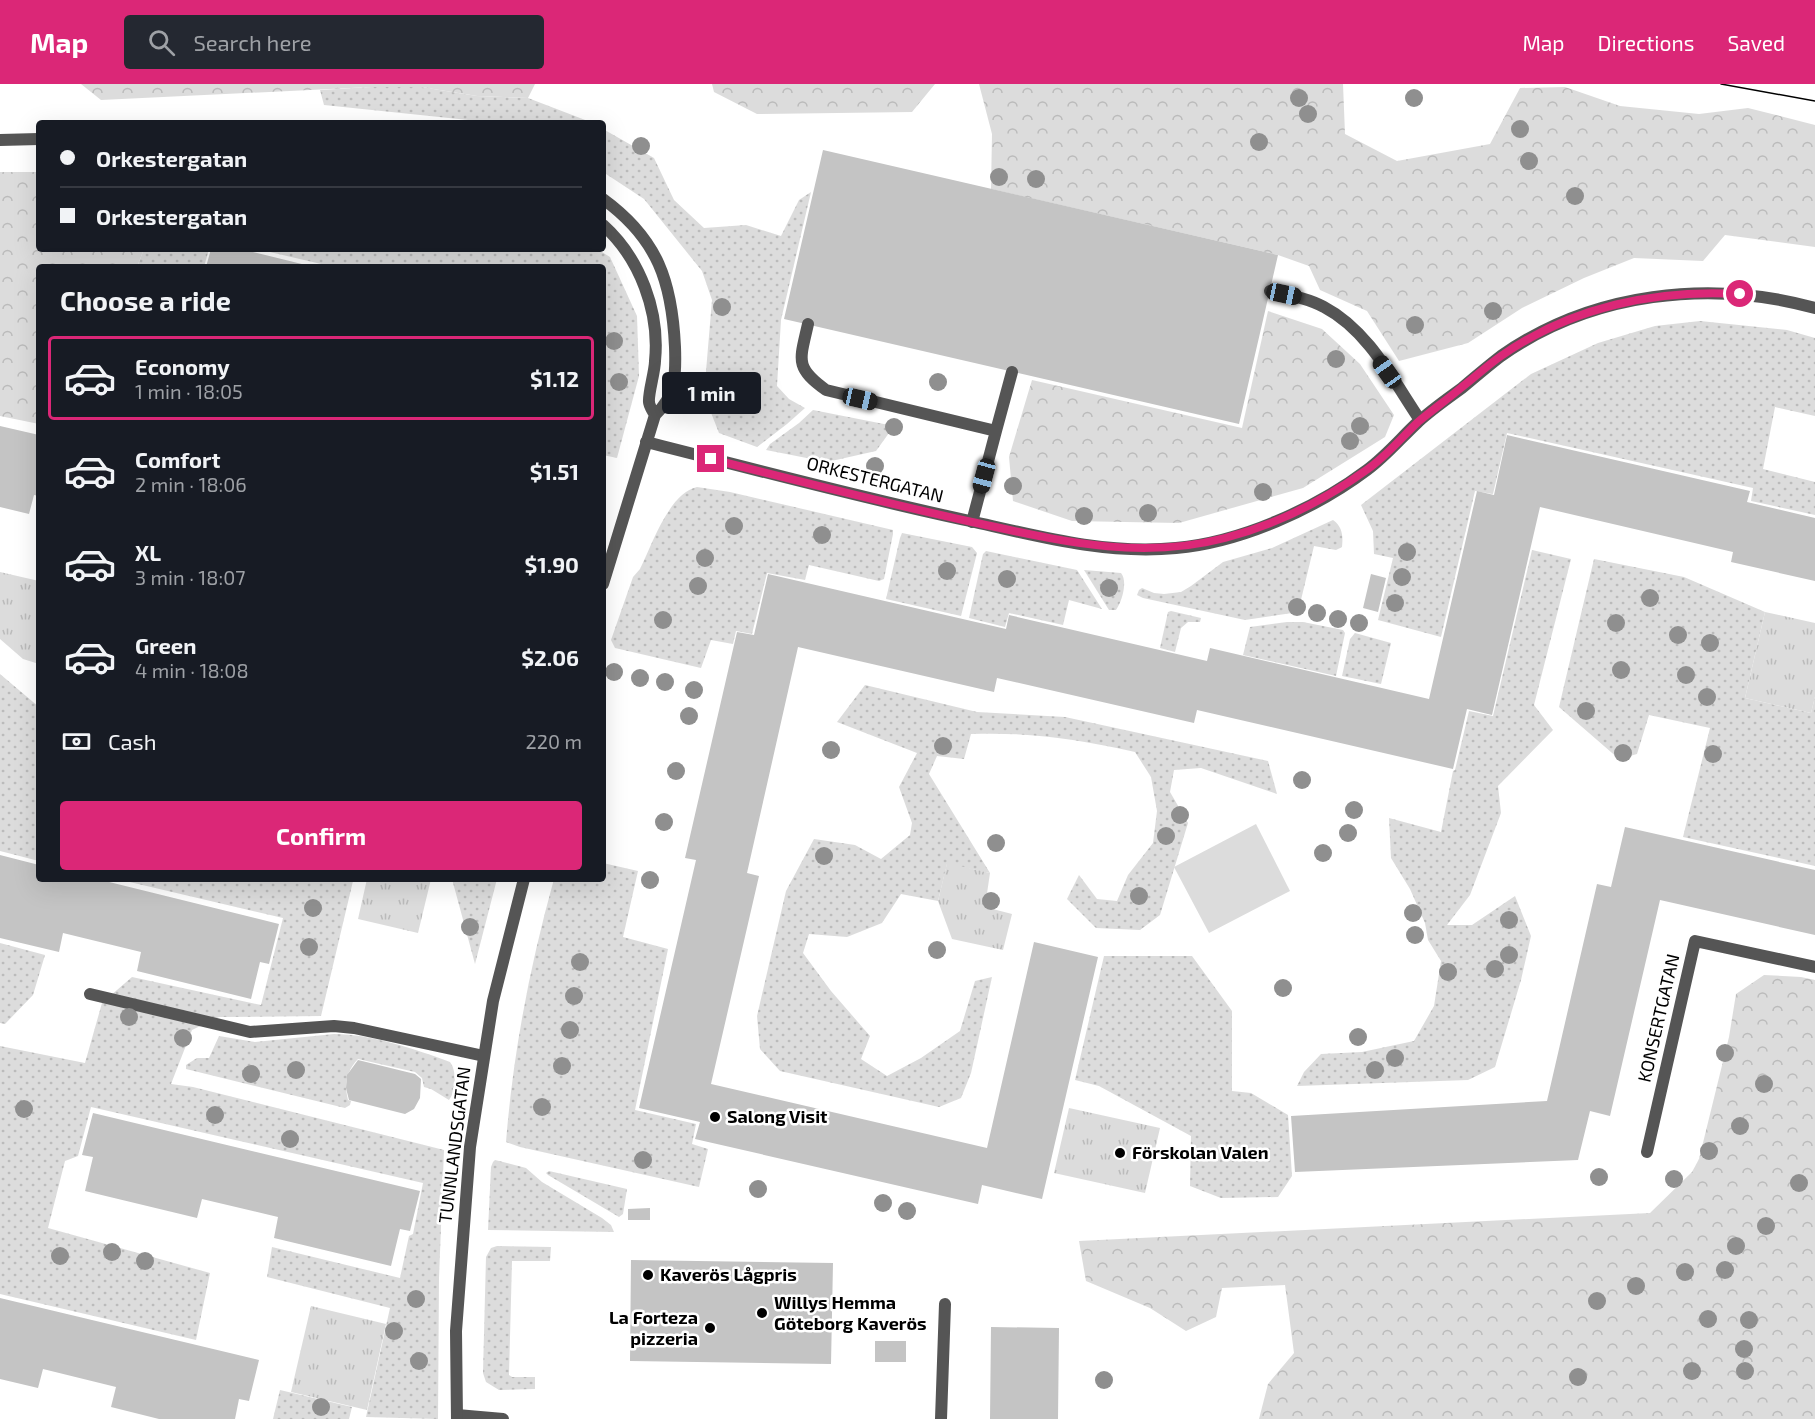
<!DOCTYPE html>
<html lang="en">
<head>
<meta charset="utf-8">
<style>
	:root { --surface:#171b24; --page:#242831; --text:#f1f3f6; --muted:#9ea1a6; --line:#363941; --accent:#db2777 }
	body { margin:0; font-family:"Exo 2",sans-serif; background:var(--page); color:var(--text); height:100vh; display:flex; flex-direction:column; font-size:22px; white-space:nowrap }
	* { box-sizing:border-box; margin:0 }
	p { font-size:20px; color:var(--muted) }
	.icon { flex:none; width:33px; height:33px; fill:none; stroke:currentColor; stroke-width:2; stroke-linecap:round; stroke-linejoin:round }
	.map { position:relative; flex:1; overflow:hidden }
	.panel { position:absolute; left:36px; top:180px; width:570px; height:618px; display:flex; flex-direction:column; background:var(--surface); border-radius:6px; box-shadow:0 6px 24px #0002 }
	.panel>* { flex:none }
	.banner { position:absolute; left:36px; top:36px; width:570px; height:132px; border-radius:6px; box-shadow:0 6px 24px #0002; display:grid; align-content:center; height:132px; padding:0 24px; background:var(--surface) }
	.end { position:absolute; width:27px; height:27px; margin:-14px; border:8px solid #db2777; background:#fff; box-shadow:0 0 0 3px #fff }
	.from { border-radius:50% }
	.bubble { position:absolute; height:42px; border-radius:6px; background:var(--surface); box-shadow:0 6px 24px #0002; font-size:20px; font-weight:700; line-height:42px; text-align:center }
	.car { position:absolute; width:18px; height:36px; margin:-18px -9px; border-radius:8px; box-shadow:0 0 4px 2px #0007; background:linear-gradient(#222 24%,#8ab4d8 0 40%,#222 0 76%,#8ab4d8 0 86%,#222 0) }
	.banner b { display:flex; align-items:center; gap:21px; height:57px; font-size:22px }
	.banner b+b { border-top:2px solid var(--line) }
	.banner i { width:15px; height:15px; background:var(--text) }
	ul { padding:0; list-style:none }
	li { display:flex; align-items:center; gap:18px; height:84px; margin:0 12px 9px; padding:0 12px; border:3px solid transparent; border-radius:6px }
	li div { flex:1 }
	li b { display:block; font-size:22px }
	li em { font-style:normal; font-weight:700 }
	li.current { border-color:var(--accent) }
	li>.icon { width:54px; height:54px; stroke-width:1.5 }
	h2 { padding:0 24px; font-size:27px; line-height:72px }
	.pay { display:flex; align-items:center; gap:15px; height:66px; padding:0 24px; font-size:22px }
	.pay p { margin-inline-start:auto }
	.action { display:flex; gap:12px; margin-top:auto; padding:12px 24px }
	.action a { flex:1; height:69px; border-radius:6px; background:var(--accent); color:#fff; font-size:24px; font-weight:700; line-height:69px; text-align:center }
	header { display:flex; align-items:center; gap:36px; box-sizing:border-box; height:84px; padding:0 30px; background:var(--accent); color:#fff }
	header strong { font-size:28px }
	nav { display:flex; gap:33px; margin-inline-start:auto; font-size:21px }
	.search { width:420px; height:54px; background:var(--page); display:flex; align-items:center; gap:15px; box-sizing:border-box; padding:0 21px; border-radius:6px; color:var(--muted); font-size:22px }
	.map>svg:first-child { display:block }
	.grass { fill:url(#grass-dots) }
	.forest { fill:url(#forest-crowns) }
	.park { fill:url(#park-tufts) }
	.garden { fill:#dcdcdc }
	.building { fill:#c4c4c4 }
	.lines { fill:none; stroke-linecap:round; stroke-linejoin:round }
	.service { stroke:#555; stroke-width:12 }
	.minor { stroke:#555; stroke-width:12 }
	.tram { stroke:#000; stroke-width:1.5 }
	.tree { fill:#8f8f8f }
	.route { stroke:#db2777; stroke-width:8 }
	.poi-dot { fill:#000; stroke:#fff; stroke-width:2 }
	.labels { text-anchor:middle; stroke-width:5; stroke-linejoin:round; paint-order:stroke }
	.street-label { font-size:18px; fill:#000; stroke:#fff }
	.poi-label { font-size:18px; font-weight:bold; fill:#000; stroke:#fff; text-anchor:start }
</style>
</head>
<body>
<header>
<strong>Map</strong>
<div class="search"><svg class="icon" aria-label="search" viewBox="0 0 24 24"><circle cx="10" cy="10" r="6"/><path d="M15 15l6 6"/></svg>Search here</div>
<nav><a>Map</a><a>Directions</a><a>Saved</a></nav>
</header>
<div class="map">
<svg width="1815" height="1335" viewBox="0 0 1815 1335">
	<defs>
		<pattern id="grass-dots" width="8" height="8" patternUnits="userSpaceOnUse" patternTransform="scale(1.5)"><rect width="8" height="8" fill="#dcdcdc"/><path d="M2 2h.1M6 6h.1" fill="none" stroke="#bbb" stroke-width="1.8" stroke-linecap="round"/></pattern>
		<pattern id="forest-crowns" width="20" height="18" patternUnits="userSpaceOnUse" patternTransform="scale(1.5)"><rect width="20" height="18" fill="#dcdcdc"/><path d="M2 6a3 3 0 1 1 6 0M12 15a3 3 0 1 1 6 0" fill="none" stroke="#bbb"/></pattern>
		<pattern id="park-tufts" width="24" height="20" patternUnits="userSpaceOnUse" patternTransform="scale(1.5)"><rect width="24" height="20" fill="#dcdcdc"/><path d="M3 7l-1-3M5 7V3M7 7l1-3M15 17l-1-3M17 17v-4M19 17l1-3" fill="none" stroke="#bbb"/></pattern>
	</defs>
	<rect width="100%" height="100%" fill="#fff"/>
	<path class="grass" d="M371,3H421L477,12L528,14L593,39H497L324,21L320,6Z
		M603,45L654,74L674,116L704,144L746,141L781,152L799,116L811,108L781,236L777,302L789,315L805,324L787,340L757,363L719,349L704,311L712,216L702,187L644,115L603,88Z
		M144,165H209L204,183H137Z
		M257,165H597L610,173L637,232L639,292L617,374L603,371V183H334Z
		M1700,237L1787,246L1815,254V332L1775,323L1763,385L1815,398V431L1751,417L1753,404L1507,349L1493,410L1475,407L1441,553L1378,536L1393,474L1374,470L1373,447L1361,421L1531,290L1598,259L1655,242Z
		M813,326L894,342L876,367L827,378L766,366L770,360L799,339Z
		M697,403L730,408L893,446V450L884,495L879,497L809,481L805,496L767,489L752,550L736,547L733,560L711,556L701,584L615,564L611,556L633,493L640,485C652,461 669,409 697,403Z
		M1333,436C1343,443 1343,453 1342,463L1336,466L1314,462L1300,520L1292,529L1245,536L1143,514L1137,511L1139,506L1142,504L1154,509L1164,510L1181,508L1191,502L1223,478L1272,464Z
		M902,449L972,463L977,469L961,532L886,515L900,454Z
		M1532,466L1571,475L1534,621L1553,646L1498,702L1501,729L1470,811L1447,841H1472L1515,812L1531,852L1521,896L1495,983L1468,996L1297,1002L1304,988L1321,970L1362,968L1414,957L1434,922L1441,877L1428,856L1425,839L1410,805L1391,774L1389,734L1441,748L1453,687L1455,686L1469,627L1493,632Z
		M986,467L1077,486L1102,525L1069,516L1063,541L1009,529L1005,543L969,534L983,470Z
		M1594,475L1684,493L1765,528L1745,614L1811,629L1815,613V782L1683,753L1710,644L1649,631L1637,670L1619,675L1559,623Z
		M1084,486L1121,489C1128,497 1122,518 1116,526H1109Z
		M1171,527L1201,534L1200,538H1188L1181,544L1175,568L1160,564L1168,528Z
		M1287,538H1303L1343,546L1345,549L1336,592L1243,571L1250,543Z
		M1355,549L1391,559L1381,600L1342,592L1350,555Z
		M0,590L39,623V777L0,767Z
		M865,601L977,628L1065,633L1268,677L1277,710L1201,684L1174,686L1170,708L1188,739L1160,831L1140,846L1096,844L1067,815L1079,791L1097,815L1117,817L1128,791L1153,759L1157,727L1151,693L1135,668C1077,655 1031,648 971,650L964,675L937,672L929,690L990,789L947,780L938,817L901,810L882,839L847,853L809,850L803,869L831,907L870,952L861,975L887,992L921,974L960,947L975,897L992,893L971,989L961,1014L939,1023L780,987L760,965L757,932L786,807L814,755L855,761L881,775L910,751L912,739L899,703L917,669L837,638Z
		M603,779L638,787L623,853L668,865L635,1026L696,1040L692,1060L708,1065L699,1103L520,1063L506,1058C513,969 530,881 554,795H603Z
		M117,795H342L353,797L321,932L219,933L192,946L171,1000L193,1003L444,1066L439,1194L438,1335L366,1333L390,1224L267,1193L272,1163L400,1194L409,1152L413,1150L423,1099L91,1023L78,1072L65,1077L48,1144L210,1189L196,1256L0,1210V962L85,979L102,919L132,893L261,921L283,834Z
		M452,795H497L475,880Z
		M0,859L45,871L33,911L5,940L0,939Z
		M1104,872H1192L1232,927V1007L1251,1009L1288,1031L1292,1092L1278,1113L1221,1114L1190,1102L1191,1052L1099,1002L1075,996Z
		M334,950C371,950 415,965 450,978C457,987 456,1007 449,1016L431,1005L424,1003L422,994L415,988L358,975C346,988 344,999 348,1016L351,1017L350,1021L345,1024L186,985V981L197,974H209L219,952L255,958Z
		M495,1076L526,1084L542,1098L602,1134L611,1141L614,1148L488,1146L491,1083L493,1078Z
		M549,1087L627,1105L623,1130L619,1133L548,1091L546,1089Z
		M497,1162L551,1163L550,1177H512L509,1291L512,1293H535V1305L499,1306L486,1298L483,1289L486,1173L491,1164Z
		M280,1306L352,1323L349,1335H273Z"/>
	<path class="forest" d="M81,0H535L528,14L477,12L421,3H371L101,16Z
		M712,0H935L912,28L757,30L714,8Z
		M979,0H1343L1345,50L1397,77L1490,60L1520,4L1565,3L1620,22L1699,30L1748,24L1815,41V163L1725,151L1703,177L1634,174L1584,194L1522,224L1468,259L1399,277L1367,227L1320,206L1309,182L1278,171L991,105L992,50Z
		M0,88H39V165H144L137,183H39V340L0,332Z
		M1268,227L1322,245L1360,280L1394,331L1385,353L1303,404L1179,439L1072,437L1013,417L1009,373L1032,296L1242,344Z
		M1764,891L1801,893L1815,896V1335H1259L1268,1300L1294,1269L1285,1201L1222,1204L1216,1233L1186,1247L1150,1224L1086,1197L1079,1157L1650,1129L1692,1088L1699,1075L1729,953L1736,910Z"/>
	<path class="park" d="M0,488L39,497V580L23,575L0,555Z
		M1765,528L1815,539V613L1811,629L1745,614Z
		M947,779L990,789L985,823L1012,830L1003,866L952,855L938,817Z
		M367,795H431L418,849L358,835Z
		M1069,1024L1160,1044L1145,1109L1054,1089Z
		M311,1222L386,1240L367,1326L291,1308Z"/>
	<path class="garden" d="M1256,740L1290,807L1209,849L1174,783Z"/>
	<path class="building" d="M823,66L1278,171L1239,340L784,235Z
		M211,165H241L314,183H206Z
		M0,342L39,351V412L34,411L29,430L0,423Z
		M1507,351L1750,407L1747,418L1815,434V497L1731,478L1733,468L1540,423L1492,631L1467,625L1453,685L1197,626L1194,639L997,594L994,608L798,563L747,789L759,792L711,1000L987,1064L1034,858L1098,873L1042,1115L982,1101L978,1120L695,1055L700,1038L639,1024L696,776L685,774L737,548L754,551L768,490L1006,545L1009,531L1207,577L1210,564L1429,615L1477,407L1494,411Z
		M1371,490L1386,494L1378,528L1363,524Z
		M1625,743L1815,786V851L1660,816L1610,1032L1590,1027L1578,1076L1295,1088L1291,1032L1547,1017L1597,800L1611,803Z
		M0,771L39,781V795H97L279,840L269,880L260,878L251,915L137,887L141,868L63,849L59,868L0,854Z
		M358,976L415,990L421,995L420,1014L414,1025L405,1030L349,1016L346,1004L347,991Z
		M93,1029L420,1107L410,1147L400,1145L391,1182L274,1154L278,1133L202,1115L197,1134L85,1107L93,1073L82,1071Z
		M650,1124V1136H628V1125Z
		M631,1176L833,1179L831,1280L630,1277Z
		M0,1214L259,1276L249,1317L239,1315L235,1335H159L111,1323L116,1303L43,1285L38,1304L0,1295Z
		M991,1243L1059,1244L1058,1335H990Z
		M875,1257H906V1278H875Z"/>
	<g class="lines">
		<path class="service" d="M1270,207C1288,211 1308,214 1324,223C1368,246 1393,296 1420,336
			M808,240C800,276 794,283 826,306L996,347L972,438
			M996,347L1012,288
			M90,910L250,948L334,942L354,944L484,972
			M457,1331L503,1335"/>
		<path class="minor" d="M0,56L39,55
			M603,115C658,155 672,198 675,263C676,290 676,312 655,331L603,500
			M603,141C640,174 660,228 655,277C655,287 648,310 649,318C649,322 653,327 655,331
			M646,358C754,385 861,414 970,437C1037,452 1107,471 1176,464C1241,458 1315,425 1367,386C1385,373 1401,354 1417,339C1431,326 1447,315 1462,304C1475,293 1488,282 1501,272C1592,208 1710,195 1815,224
			M1647,1068L1695,857L1815,883
			M457,1335L456,1247L470,1063L493,917L524,795
			M941,1335L945,1220"/>
		<path class="tram" d="M1721,0L1815,17"/>
	</g>
	<g class="tree">
		<circle cx="1299" cy="14" r="9"/>
		<circle cx="1414" cy="14" r="9"/>
		<circle cx="1308" cy="30" r="9"/>
		<circle cx="1520" cy="45" r="9"/>
		<circle cx="1259" cy="58" r="9"/>
		<circle cx="641" cy="62" r="9"/>
		<circle cx="1529" cy="77" r="9"/>
		<circle cx="999" cy="93" r="9"/>
		<circle cx="1036" cy="95" r="9"/>
		<circle cx="1575" cy="112" r="9"/>
		<circle cx="722" cy="223" r="9"/>
		<circle cx="1493" cy="227" r="9"/>
		<circle cx="1415" cy="241" r="9"/>
		<circle cx="614" cy="257" r="9"/>
		<circle cx="1336" cy="275" r="9"/>
		<circle cx="619" cy="298" r="9"/>
		<circle cx="938" cy="298" r="9"/>
		<circle cx="1360" cy="342" r="9"/>
		<circle cx="894" cy="343" r="9"/>
		<circle cx="1350" cy="357" r="9"/>
		<circle cx="875" cy="382" r="9"/>
		<circle cx="1013" cy="402" r="9"/>
		<circle cx="1263" cy="408" r="9"/>
		<circle cx="1148" cy="429" r="9"/>
		<circle cx="1084" cy="432" r="9"/>
		<circle cx="734" cy="442" r="9"/>
		<circle cx="822" cy="451" r="9"/>
		<circle cx="1407" cy="468" r="9"/>
		<circle cx="705" cy="474" r="9"/>
		<circle cx="947" cy="487" r="9"/>
		<circle cx="1402" cy="493" r="9"/>
		<circle cx="1007" cy="495" r="9"/>
		<circle cx="698" cy="502" r="9"/>
		<circle cx="1109" cy="504" r="9"/>
		<circle cx="1650" cy="514" r="9"/>
		<circle cx="1395" cy="519" r="9"/>
		<circle cx="1297" cy="523" r="9"/>
		<circle cx="1317" cy="529" r="9"/>
		<circle cx="1338" cy="535" r="9"/>
		<circle cx="663" cy="536" r="9"/>
		<circle cx="1359" cy="539" r="9"/>
		<circle cx="1616" cy="539" r="9"/>
		<circle cx="1678" cy="551" r="9"/>
		<circle cx="1710" cy="559" r="9"/>
		<circle cx="1621" cy="586" r="9"/>
		<circle cx="614" cy="588" r="9"/>
		<circle cx="1686" cy="591" r="9"/>
		<circle cx="640" cy="594" r="9"/>
		<circle cx="665" cy="598" r="9"/>
		<circle cx="694" cy="606" r="9"/>
		<circle cx="1707" cy="613" r="9"/>
		<circle cx="1586" cy="627" r="9"/>
		<circle cx="689" cy="632" r="9"/>
		<circle cx="943" cy="662" r="9"/>
		<circle cx="831" cy="666" r="9"/>
		<circle cx="1623" cy="669" r="9"/>
		<circle cx="1713" cy="670" r="9"/>
		<circle cx="676" cy="687" r="9"/>
		<circle cx="1302" cy="696" r="9"/>
		<circle cx="1354" cy="726" r="9"/>
		<circle cx="1180" cy="731" r="9"/>
		<circle cx="664" cy="738" r="9"/>
		<circle cx="1348" cy="749" r="9"/>
		<circle cx="1166" cy="752" r="9"/>
		<circle cx="996" cy="759" r="9"/>
		<circle cx="1323" cy="769" r="9"/>
		<circle cx="824" cy="772" r="9"/>
		<circle cx="650" cy="796" r="9"/>
		<circle cx="1139" cy="812" r="9"/>
		<circle cx="991" cy="817" r="9"/>
		<circle cx="313" cy="824" r="9"/>
		<circle cx="1413" cy="829" r="9"/>
		<circle cx="1509" cy="836" r="9"/>
		<circle cx="470" cy="843" r="9"/>
		<circle cx="1415" cy="851" r="9"/>
		<circle cx="309" cy="863" r="9"/>
		<circle cx="937" cy="866" r="9"/>
		<circle cx="1509" cy="871" r="9"/>
		<circle cx="580" cy="878" r="9"/>
		<circle cx="1495" cy="885" r="9"/>
		<circle cx="1448" cy="888" r="9"/>
		<circle cx="1283" cy="904" r="9"/>
		<circle cx="574" cy="912" r="9"/>
		<circle cx="129" cy="933" r="9"/>
		<circle cx="570" cy="946" r="9"/>
		<circle cx="1358" cy="953" r="9"/>
		<circle cx="183" cy="954" r="9"/>
		<circle cx="1725" cy="969" r="9"/>
		<circle cx="1395" cy="974" r="9"/>
		<circle cx="562" cy="982" r="9"/>
		<circle cx="296" cy="986" r="9"/>
		<circle cx="1375" cy="986" r="9"/>
		<circle cx="251" cy="990" r="9"/>
		<circle cx="1764" cy="1000" r="9"/>
		<circle cx="542" cy="1023" r="9"/>
		<circle cx="24" cy="1025" r="9"/>
		<circle cx="215" cy="1031" r="9"/>
		<circle cx="1740" cy="1042" r="9"/>
		<circle cx="290" cy="1055" r="9"/>
		<circle cx="1709" cy="1067" r="9"/>
		<circle cx="643" cy="1076" r="9"/>
		<circle cx="1599" cy="1093" r="9"/>
		<circle cx="1674" cy="1095" r="9"/>
		<circle cx="1799" cy="1099" r="9"/>
		<circle cx="758" cy="1105" r="9"/>
		<circle cx="883" cy="1119" r="9"/>
		<circle cx="907" cy="1127" r="9"/>
		<circle cx="1766" cy="1142" r="9"/>
		<circle cx="1736" cy="1162" r="9"/>
		<circle cx="112" cy="1168" r="9"/>
		<circle cx="60" cy="1172" r="9"/>
		<circle cx="145" cy="1177" r="9"/>
		<circle cx="1725" cy="1186" r="9"/>
		<circle cx="1685" cy="1188" r="9"/>
		<circle cx="1636" cy="1202" r="9"/>
		<circle cx="416" cy="1215" r="9"/>
		<circle cx="1597" cy="1217" r="9"/>
		<circle cx="1708" cy="1235" r="9"/>
		<circle cx="1749" cy="1236" r="9"/>
		<circle cx="394" cy="1247" r="9"/>
		<circle cx="1744" cy="1265" r="9"/>
		<circle cx="419" cy="1277" r="9"/>
		<circle cx="1692" cy="1287" r="9"/>
		<circle cx="1745" cy="1287" r="9"/>
		<circle cx="1578" cy="1293" r="9"/>
		<circle cx="1104" cy="1296" r="9"/>
		<circle cx="321" cy="1323" r="9"/>
	</g>
	<g class="lines">
		<path class="route" d="M711,375C798,397 885,419 972,438C1057,456 1138,477 1225,454C1275,441 1323,417 1365,387C1385,374 1401,354 1418,338C1432,326 1448,315 1462,303C1475,293 1488,281 1501,272C1571,223 1656,205 1740,210"/>
	</g>
	<g class="poi-dot">
		<circle cx="715" cy="1033" r="6"/>
		<circle cx="1120" cy="1069" r="6"/>
		<circle cx="648" cy="1191" r="6"/>
		<circle cx="762" cy="1229" r="6"/>
		<circle cx="710" cy="1244" r="6"/>
	</g>
	<g class="labels">
		<g class="street-label">
			<text transform="translate(875 396) rotate(14)" y="6">ORKESTERGATAN</text>
			<text transform="translate(1659 934) rotate(-77)" y="6">KONSERTGATAN</text>
			<text transform="translate(455 1061) rotate(-83)" y="6">TUNNLANDSGATAN</text>
		</g>
		<g class="poi-label">
			<text x="727" y="1039">Salong Visit</text>
			<text x="1132" y="1075">Förskolan Valen</text>
			<text x="660" y="1197">Kaverös Lågpris</text>
			<text x="774" y="1225">Willys Hemma<tspan x="774" dy="21">Göteborg Kaverös</tspan></text>
			<text x="698" y="1240" text-anchor="end">La Forteza<tspan x="698" dy="21">pizzeria</tspan></text>
		</g>
	</g>
</svg>
<i class="end from" style="left:1740px;top:210px"></i>
<i class="end" style="left:711px;top:375px"></i>
<div class="bubble" style="left:662px;top:288px;width:99px">1 min</div>
<i class="car" style="left:1284px;top:210px;rotate:102deg"></i>
<i class="car" style="left:1387px;top:288px;rotate:325deg"></i>
<i class="car" style="left:860px;top:315px;rotate:103deg"></i>
<i class="car" style="left:984px;top:392px;rotate:195deg"></i>
<div class="banner">
<b><i class="from"></i>Orkestergatan</b>
<b><i></i>Orkestergatan</b>
</div>
<section class="panel">
<h2>Choose a ride</h2>
<ul>
<li class="current"><svg class="icon" aria-label="car" viewBox="0 0 24 24"><path d="M5 17H2v-5l4-1 3-4h7l3 4 3 1v5h-3M9 17h6M6 11h13"/><circle cx="7" cy="17" r="2"/><circle cx="17" cy="17" r="2"/></svg><div><b>Economy</b><p>1 min · 18:05</p></div><em>$1.12</em></li>
<li><svg class="icon" aria-label="car" viewBox="0 0 24 24"><path d="M5 17H2v-5l4-1 3-4h7l3 4 3 1v5h-3M9 17h6M6 11h13"/><circle cx="7" cy="17" r="2"/><circle cx="17" cy="17" r="2"/></svg><div><b>Comfort</b><p>2 min · 18:06</p></div><em>$1.51</em></li>
<li><svg class="icon" aria-label="car" viewBox="0 0 24 24"><path d="M5 17H2v-5l4-1 3-4h7l3 4 3 1v5h-3M9 17h6M6 11h13"/><circle cx="7" cy="17" r="2"/><circle cx="17" cy="17" r="2"/></svg><div><b>XL</b><p>3 min · 18:07</p></div><em>$1.90</em></li>
<li><svg class="icon" aria-label="car" viewBox="0 0 24 24"><path d="M5 17H2v-5l4-1 3-4h7l3 4 3 1v5h-3M9 17h6M6 11h13"/><circle cx="7" cy="17" r="2"/><circle cx="17" cy="17" r="2"/></svg><div><b>Green</b><p>4 min · 18:08</p></div><em>$2.06</em></li>
</ul>
<div class="pay"><svg class="icon" aria-label="cash" viewBox="0 0 24 24"><path d="M3 7h18v10H3z"/><circle cx="12" cy="12" r="2"/></svg>Cash<p>220 m</p></div>
<div class="action"><a>Confirm</a></div>
</section>
</div>
</body>
</html>
